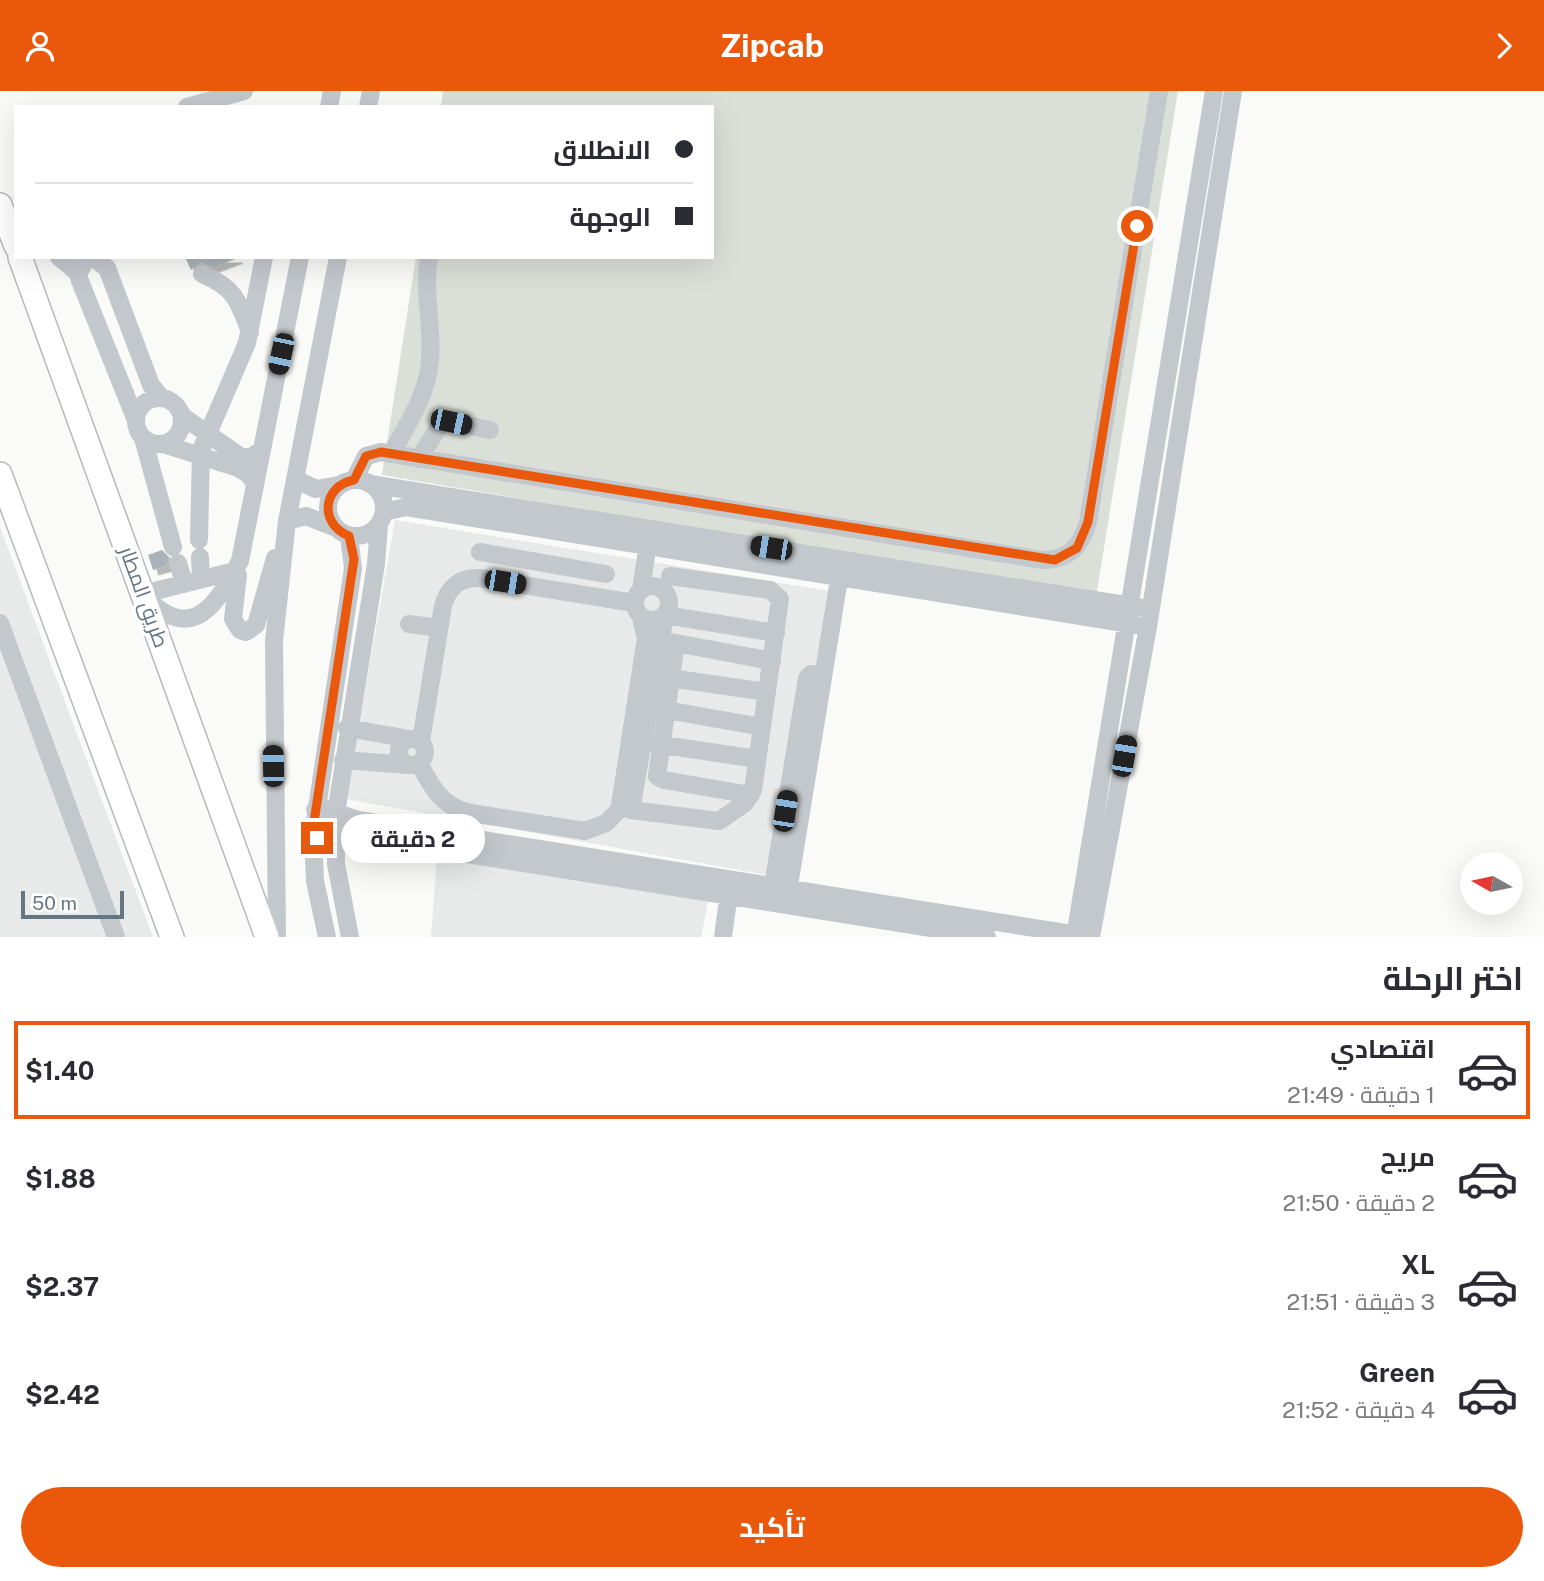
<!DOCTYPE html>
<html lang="ar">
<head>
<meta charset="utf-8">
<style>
	:root { --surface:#fff; --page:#f2f2f3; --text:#2b2b33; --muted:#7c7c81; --line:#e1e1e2; --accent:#ea580c }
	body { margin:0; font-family:"Public Sans",Cairo,sans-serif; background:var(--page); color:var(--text); direction:rtl; height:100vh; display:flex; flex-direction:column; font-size:26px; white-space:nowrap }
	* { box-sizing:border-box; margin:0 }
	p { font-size:23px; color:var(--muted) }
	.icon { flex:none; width:38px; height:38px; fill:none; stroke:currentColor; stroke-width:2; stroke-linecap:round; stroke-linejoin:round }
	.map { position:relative; height:846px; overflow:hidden; direction:ltr }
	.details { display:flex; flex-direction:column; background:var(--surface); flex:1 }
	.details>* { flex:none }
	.guide { position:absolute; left:14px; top:14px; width:700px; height:154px; border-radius:0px; box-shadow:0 7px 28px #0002; direction:rtl; display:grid; align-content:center; height:154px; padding:0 21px; background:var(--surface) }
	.needle { width:46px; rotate:279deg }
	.fabs { position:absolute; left:1460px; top:761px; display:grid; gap:14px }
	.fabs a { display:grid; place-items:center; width:63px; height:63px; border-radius:50%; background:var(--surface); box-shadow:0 7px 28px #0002; font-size:35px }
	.scale { position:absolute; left:21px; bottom:18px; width:103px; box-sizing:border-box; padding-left:7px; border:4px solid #657683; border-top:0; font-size:19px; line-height:24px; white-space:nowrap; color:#657683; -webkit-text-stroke:5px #fff; paint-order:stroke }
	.end { position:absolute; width:32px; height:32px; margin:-16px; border:9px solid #ea580c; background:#fff; box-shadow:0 0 0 4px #fff }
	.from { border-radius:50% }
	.bubble { position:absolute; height:49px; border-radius:24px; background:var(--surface); box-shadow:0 7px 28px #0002; font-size:23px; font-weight:700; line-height:49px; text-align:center; direction:rtl }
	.car { position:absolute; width:21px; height:42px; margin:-21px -10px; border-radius:9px; box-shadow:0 0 5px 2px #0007; background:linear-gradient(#222 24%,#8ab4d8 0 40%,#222 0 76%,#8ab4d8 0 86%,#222 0) }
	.guide b { display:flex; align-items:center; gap:24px; height:66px; font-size:26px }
	.guide b+b { border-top:2px solid var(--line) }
	.guide i { width:18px; height:18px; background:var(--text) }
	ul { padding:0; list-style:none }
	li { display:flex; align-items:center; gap:21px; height:98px; margin:0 14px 10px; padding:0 7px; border:4px solid transparent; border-radius:0px }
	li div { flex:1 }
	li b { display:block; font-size:26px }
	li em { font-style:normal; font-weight:700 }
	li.current { border-color:var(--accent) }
	li>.icon { width:63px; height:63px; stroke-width:1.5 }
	h2 { padding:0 21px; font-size:32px; line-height:84px }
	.action { display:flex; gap:14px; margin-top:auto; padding:14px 21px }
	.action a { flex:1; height:80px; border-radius:42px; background:var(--accent); color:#fff; font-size:28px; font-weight:700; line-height:80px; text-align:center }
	header { display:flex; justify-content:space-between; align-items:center; height:91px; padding:0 21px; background:var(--accent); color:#fff; font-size:32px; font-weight:700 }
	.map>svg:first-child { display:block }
	.built { fill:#e8e9e9 }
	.green { fill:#dadfd7 }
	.building { fill:#aab3b9; filter:url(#shadow) }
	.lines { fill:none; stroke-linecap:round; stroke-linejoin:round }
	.major-casing { stroke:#b5babe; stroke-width:26 }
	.minor { stroke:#c3c8cc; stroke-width:18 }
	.major { stroke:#fff; stroke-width:23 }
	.route { stroke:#ea580c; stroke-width:9 }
	.labels { text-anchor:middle; stroke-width:7; stroke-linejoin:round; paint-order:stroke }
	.street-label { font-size:21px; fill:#657683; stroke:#fff }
</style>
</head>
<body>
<header><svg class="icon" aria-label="forward" viewBox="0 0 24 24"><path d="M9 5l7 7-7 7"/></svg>Zipcab<svg class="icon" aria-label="person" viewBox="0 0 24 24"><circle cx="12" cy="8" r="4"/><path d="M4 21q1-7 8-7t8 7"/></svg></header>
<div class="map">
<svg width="1544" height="846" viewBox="0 0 1544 846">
	<defs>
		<filter id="shadow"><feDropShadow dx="5.5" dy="5.5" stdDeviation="0" flood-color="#0004"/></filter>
	</defs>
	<rect width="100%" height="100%" fill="#fafaf8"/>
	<path class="built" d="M395,429L830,500L778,786L346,708Z
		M0,436L52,576L153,846H0Z
		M438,752L709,806L701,846H431Z"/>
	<path class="green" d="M443,0H1178L1096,506L382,384L416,166H712V16H441Z"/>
	<path class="building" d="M185,166H237L238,167L214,176L200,172L191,179Z
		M162,459L169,466L167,475L153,479L148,464Z"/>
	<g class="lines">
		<defs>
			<path id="major" d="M0,114L16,155
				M20,166L267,846
				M0,383L172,846"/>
		</defs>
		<use href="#major" class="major-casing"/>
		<path class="minor" d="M187,16L244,0
			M329,16L332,0
			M368,16L371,0
			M59,166L78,182
			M202,183C235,197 238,209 250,241
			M136 330a23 23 0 1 1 46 0a23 23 0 1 1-46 0Z
			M182,325L241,366H251L261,359
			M135,327L80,190L78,182L87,169L95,168L107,177L151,294L161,306
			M143,347L173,456
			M163,353L238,377L248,383L255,392
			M391,363C407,334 428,303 430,269C433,234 423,202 429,166
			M419,368L441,332L451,331L490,339
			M295,388L316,398L339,394
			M328 417a28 28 0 1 1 56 0a28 28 0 1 1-56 0Z
			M354,389L366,365L381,361L1042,469C1068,469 1081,456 1088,431L1159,0
			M370,393L1138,516
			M384,421L406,416L1136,534
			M287,430L306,425L334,436
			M199,449L201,359L247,252L264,166
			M480,461L606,483
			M200,466L201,488
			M178,472L184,492
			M238,484L233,528L240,539L246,541L256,534L275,467
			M635 512a17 17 0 1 1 34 0a17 17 0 1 1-34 0Z
			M641,499L649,445
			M143,503L235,480
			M145,506C193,554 217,513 240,470L300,166
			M641,527L646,547L620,714L631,719L719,730L745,712L753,699L780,508L770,499L670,485
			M0,532L116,846
			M409,533L439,537
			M665,550L772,570
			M676,552L657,685L664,689L751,704
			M670,587L767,601
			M655,617L762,636
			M347,637L409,648
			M399 661a13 13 0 1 1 26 0a13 13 0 1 1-26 0Z
			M421,650L443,515C448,496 460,486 480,487L634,512
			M650,652L757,668
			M343,669L409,674
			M419,672C432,697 442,716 471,722L585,740L606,732L622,716
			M315,719L326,718L358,729L1091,846L1148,536L1233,0
			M631,719L665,524L776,542
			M313,744L323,749L347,744L987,846
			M773,795L807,587L811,583L823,585
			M787,807L841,476
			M277,846L274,550L287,430L338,166
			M327,846L315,790L313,744L353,477L349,445
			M350,846L336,773V722L376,473L379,434
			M723,846L730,794
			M1075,846L1214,0"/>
		<use href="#major" class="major"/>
	</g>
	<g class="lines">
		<path class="route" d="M317,747L313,744L314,731L354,468L349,445C319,433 322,395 354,389L366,365L381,361L1055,469L1077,457L1088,431L1137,135"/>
	</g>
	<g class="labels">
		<g class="street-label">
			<text transform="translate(144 506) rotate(70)" y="7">طريق المطار</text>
		</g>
	</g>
</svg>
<div class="fabs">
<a><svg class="needle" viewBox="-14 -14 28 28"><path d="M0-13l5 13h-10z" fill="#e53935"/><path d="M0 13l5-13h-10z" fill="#7c7c81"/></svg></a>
</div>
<div class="scale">50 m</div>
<i class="end from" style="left:1137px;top:135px"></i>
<i class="end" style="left:317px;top:747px"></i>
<div class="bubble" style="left:341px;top:723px;width:144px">2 دقيقة</div>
<i class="car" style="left:281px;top:263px;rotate:192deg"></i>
<i class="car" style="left:451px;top:331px;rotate:102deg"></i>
<i class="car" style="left:771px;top:457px;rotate:279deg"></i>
<i class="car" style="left:505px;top:491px;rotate:99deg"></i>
<i class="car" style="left:1124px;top:665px;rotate:10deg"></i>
<i class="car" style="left:273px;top:675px;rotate:359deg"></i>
<i class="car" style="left:785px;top:720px;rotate:9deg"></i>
<div class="guide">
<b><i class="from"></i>الانطلاق</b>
<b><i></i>الوجهة</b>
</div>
</div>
<section class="details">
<h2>اختر الرحلة</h2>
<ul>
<li class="current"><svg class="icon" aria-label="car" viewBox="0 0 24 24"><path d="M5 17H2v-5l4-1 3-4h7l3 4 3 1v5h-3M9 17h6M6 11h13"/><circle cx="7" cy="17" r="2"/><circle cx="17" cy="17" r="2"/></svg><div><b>اقتصادي</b><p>1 دقيقة · 21:49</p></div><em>$1.40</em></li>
<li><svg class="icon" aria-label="car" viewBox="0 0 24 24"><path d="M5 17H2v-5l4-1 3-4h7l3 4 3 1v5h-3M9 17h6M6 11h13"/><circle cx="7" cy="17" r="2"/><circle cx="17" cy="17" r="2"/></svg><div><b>مريح</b><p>2 دقيقة · 21:50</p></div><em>$1.88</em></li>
<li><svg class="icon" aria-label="car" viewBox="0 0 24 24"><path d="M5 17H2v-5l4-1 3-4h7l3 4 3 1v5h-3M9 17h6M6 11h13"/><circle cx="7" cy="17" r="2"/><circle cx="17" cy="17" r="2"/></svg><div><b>XL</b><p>3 دقيقة · 21:51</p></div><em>$2.37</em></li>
<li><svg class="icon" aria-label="car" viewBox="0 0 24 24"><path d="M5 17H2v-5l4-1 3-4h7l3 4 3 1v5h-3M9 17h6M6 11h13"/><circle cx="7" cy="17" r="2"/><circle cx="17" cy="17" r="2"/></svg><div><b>Green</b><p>4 دقيقة · 21:52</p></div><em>$2.42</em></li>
</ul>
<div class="action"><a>تأكيد</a></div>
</section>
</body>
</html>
